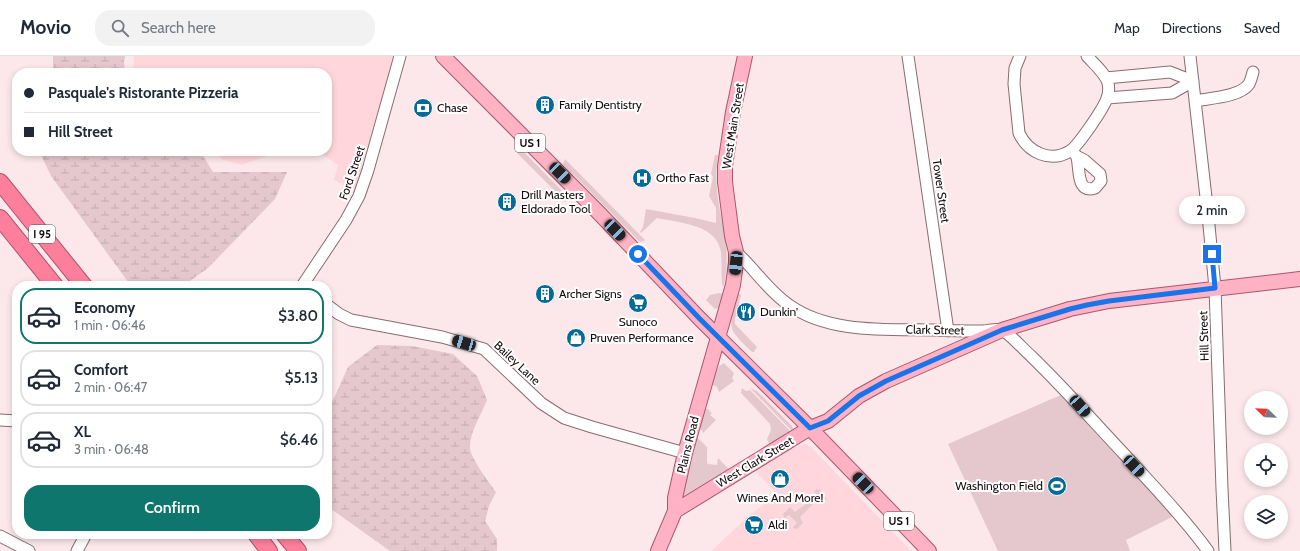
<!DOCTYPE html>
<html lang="en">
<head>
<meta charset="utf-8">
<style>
	:root { --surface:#fff; --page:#f2f2f3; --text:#1f2937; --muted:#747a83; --line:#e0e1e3; --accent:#0f766e }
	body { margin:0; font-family:Cabin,sans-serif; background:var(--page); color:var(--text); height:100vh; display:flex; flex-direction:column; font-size:15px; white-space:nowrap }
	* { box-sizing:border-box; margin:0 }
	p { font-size:13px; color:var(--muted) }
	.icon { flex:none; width:22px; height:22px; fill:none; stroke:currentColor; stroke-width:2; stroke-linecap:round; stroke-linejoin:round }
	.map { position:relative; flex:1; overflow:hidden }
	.side { position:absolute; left:12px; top:225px; width:320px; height:258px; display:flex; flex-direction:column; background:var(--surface); border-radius:16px; box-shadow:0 2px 6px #0003 }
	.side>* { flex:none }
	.hud { position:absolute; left:12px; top:12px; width:320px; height:88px; border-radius:16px; box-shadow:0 2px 6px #0003; display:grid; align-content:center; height:88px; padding:0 12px; background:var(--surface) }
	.needle { width:26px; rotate:293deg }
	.controls { position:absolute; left:1244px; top:335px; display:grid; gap:8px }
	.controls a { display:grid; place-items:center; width:44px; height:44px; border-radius:50%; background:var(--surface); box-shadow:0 2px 6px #0003; font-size:20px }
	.end { position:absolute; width:18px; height:18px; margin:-9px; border:5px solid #1a73e8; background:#fff; box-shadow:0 0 0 2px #fff }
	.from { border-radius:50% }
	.bubble { position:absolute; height:28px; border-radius:14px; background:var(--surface); box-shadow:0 2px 6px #0003; font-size:13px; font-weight:600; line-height:28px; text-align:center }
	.car { position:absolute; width:12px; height:24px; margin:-12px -6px; border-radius:5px; box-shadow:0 0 3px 1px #0007; background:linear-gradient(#222 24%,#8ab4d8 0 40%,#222 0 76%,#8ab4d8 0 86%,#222 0) }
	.hud b { display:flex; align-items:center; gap:14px; height:38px; font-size:15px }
	.hud b+b { border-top:1px solid var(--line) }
	.hud i { width:10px; height:10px; background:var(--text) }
	ul { padding:7px 0 0; list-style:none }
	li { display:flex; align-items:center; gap:12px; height:56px; margin:0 8px 6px; padding:0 4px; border:2px solid var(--line); border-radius:16px }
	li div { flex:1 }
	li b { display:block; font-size:15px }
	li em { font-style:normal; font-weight:600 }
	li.selected { border-color:var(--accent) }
	li>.icon { width:36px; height:36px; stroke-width:1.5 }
	.action { display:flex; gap:8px; margin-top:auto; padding:8px 12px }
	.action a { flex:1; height:46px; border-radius:16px; background:var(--accent); color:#fff; font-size:16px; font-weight:600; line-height:46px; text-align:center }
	header { display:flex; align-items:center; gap:24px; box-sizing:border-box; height:56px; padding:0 20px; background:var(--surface); border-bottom:1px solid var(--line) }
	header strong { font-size:19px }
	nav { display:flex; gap:22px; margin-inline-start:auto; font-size:14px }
	.search { width:280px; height:36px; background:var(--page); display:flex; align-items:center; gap:10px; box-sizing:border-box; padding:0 14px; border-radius:16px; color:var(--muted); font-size:15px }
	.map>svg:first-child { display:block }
	.built { fill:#ffd6dc }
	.grass { fill:#e5c8cd }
	.wetland { fill:url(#wetland-marsh) }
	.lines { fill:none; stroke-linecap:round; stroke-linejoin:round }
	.minor-casing { stroke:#886c71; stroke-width:13 }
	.major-casing { stroke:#ac566a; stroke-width:16 }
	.highway-casing { stroke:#ac566a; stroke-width:18 }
	.minor { stroke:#fff; stroke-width:11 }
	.major { stroke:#feb2c4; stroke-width:14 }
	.highway { stroke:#fe7f9c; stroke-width:16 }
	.route { stroke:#1a73e8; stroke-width:5 }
	.labels { text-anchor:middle; stroke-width:4; stroke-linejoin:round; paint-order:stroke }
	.shield { fill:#fff; stroke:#5b5456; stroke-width:1 }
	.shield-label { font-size:11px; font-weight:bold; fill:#150b0d }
	.poi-label { font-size:12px; fill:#150b0d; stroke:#fff; text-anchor:start }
	.street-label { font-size:12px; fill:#150b0d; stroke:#fff }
</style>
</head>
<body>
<header>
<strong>Movio</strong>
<div class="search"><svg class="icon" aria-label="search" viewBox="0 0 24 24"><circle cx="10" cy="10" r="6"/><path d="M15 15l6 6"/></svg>Search here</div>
<nav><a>Map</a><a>Directions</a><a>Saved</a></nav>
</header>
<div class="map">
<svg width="1300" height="495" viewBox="0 0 1300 495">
	<defs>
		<pattern id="wetland-marsh" width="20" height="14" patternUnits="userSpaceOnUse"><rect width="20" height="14" fill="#e5c8cd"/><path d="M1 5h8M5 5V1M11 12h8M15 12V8" fill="none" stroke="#c4aaaf"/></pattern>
	</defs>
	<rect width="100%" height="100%" fill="#fce8eb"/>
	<path class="built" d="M134,0H394L355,134L334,124L338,109L317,95H327V17H133Z
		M216,95H282L242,109L221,103Z
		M805,388L812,392L911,495H711L751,458L777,438L754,414L790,393Z"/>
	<path class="grass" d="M517,92H520L568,141L567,144L565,146L563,143L515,95Z
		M715,99H718C714,124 718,149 724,172C728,190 727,213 724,231L722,228C721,218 722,207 721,197C718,168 679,167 657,162L641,177L640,176L643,171L646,153L695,162L716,167V152L709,140L713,121L711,118Z
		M565,103L645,184L644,185L640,186L563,108Z
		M719,237L723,238L720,250L718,252L715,253L706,244L710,239Z
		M738,237L741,239L735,263V268L757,291L754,296H752C746,290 739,284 734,277C727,266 735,248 738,237Z
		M724,307L734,317L732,322L734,325L719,336L717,331L711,328L719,310Z
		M742,332L746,335L750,334L791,376V377L770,390L767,383L771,374L770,368L741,337Z
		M750,332L757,335L792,370L793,374H791Z
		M1063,338L1174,460L1126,484L1130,495H998L948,388Z
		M705,352L710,354L709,355L712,357L710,359L716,364L705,375L704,377L699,372Z
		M697,381L708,392L707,393V406L708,408L717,409L718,402L730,414L683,444L680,440L686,425Z
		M817,433H819L827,443L826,444L821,440L800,461L803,467L797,473L793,472V471L797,467L789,459L784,462L783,458L790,451L795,456L817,440L814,435Z"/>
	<path class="wetland" d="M53,0H125L124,5L125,17H53Z
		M39,95H200L213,116H287L275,143L208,212L183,230H131L51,120Z
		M377,289L412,290L453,298L477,320L487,344C481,359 469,377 470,393C471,402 490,428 496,436L489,450L485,465L497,483V495H390L327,450V355L335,340L348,311Z"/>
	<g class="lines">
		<defs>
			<path id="minor" d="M908,0L948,275
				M1020,0L1015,12L1014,28L1019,77C1028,97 1051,107 1070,95C1078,90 1104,52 1107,42C1109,37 1109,32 1108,27C1106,18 1093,7 1087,0
				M1190,0L1208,159L1215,232L1222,433L1225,495
				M1106,22L1170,16L1193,25L1172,37L1107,42
				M1195,45C1210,42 1240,41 1249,28C1251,24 1252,20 1253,16
				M1071,94C1073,96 1077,99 1077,102C1080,112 1076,138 1095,132L1101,125L1100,118L1084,104L1078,101
				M736,196C754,212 768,235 789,249C830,278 888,273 935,274C952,275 968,275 984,275C989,274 997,273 1002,274C1008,276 1025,295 1031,300C1064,332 1094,366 1125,399C1153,430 1183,460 1208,495
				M302,230L346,164L359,140L368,114L400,0
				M327,249L339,258L351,264L442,281L484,293L541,347L564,362L592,371L685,397
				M0,364L17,365
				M0,480L29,495
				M77,495L86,478"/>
			<path id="major" d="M443,0L598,156L700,263L810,372L929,495
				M675,455L810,372L828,365L859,340L886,325L1002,274L1070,253L1109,245L1300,223
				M658,495L675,455V442L685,397L733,229L736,207V196L732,180L725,126V110L733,56L745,0"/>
			<path id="highway" d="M0,126L84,230
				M0,162L55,230
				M256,478L269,495
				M284,478L298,495"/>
		</defs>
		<use href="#minor" class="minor-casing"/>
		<use href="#major" class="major-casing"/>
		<use href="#highway" class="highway-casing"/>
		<use href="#minor" class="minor"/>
		<use href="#major" class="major"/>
		<use href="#highway" class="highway"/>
	</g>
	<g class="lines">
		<path class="route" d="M638,198L700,263L810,372L828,365L859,340L886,325L1002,274L1070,253L1087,249L1109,245L1215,232L1212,198"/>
	</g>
	<defs>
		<symbol id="building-disc" viewBox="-11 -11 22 22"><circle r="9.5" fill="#046b99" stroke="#fff"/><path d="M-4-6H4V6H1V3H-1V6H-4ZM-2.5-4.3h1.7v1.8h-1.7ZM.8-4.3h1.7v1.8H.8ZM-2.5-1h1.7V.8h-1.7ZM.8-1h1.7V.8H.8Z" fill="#fff"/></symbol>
		<symbol id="bank-disc" viewBox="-11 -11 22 22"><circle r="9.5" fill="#046b99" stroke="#fff"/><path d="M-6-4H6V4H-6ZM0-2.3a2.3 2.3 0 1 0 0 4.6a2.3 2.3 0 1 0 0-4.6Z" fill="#fff"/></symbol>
		<symbol id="hospital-disc" viewBox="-11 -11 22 22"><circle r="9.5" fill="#046b99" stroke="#fff"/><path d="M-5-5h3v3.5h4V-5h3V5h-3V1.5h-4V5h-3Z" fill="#fff"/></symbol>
		<symbol id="supermarket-disc" viewBox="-11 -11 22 22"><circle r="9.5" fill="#046b99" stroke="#fff"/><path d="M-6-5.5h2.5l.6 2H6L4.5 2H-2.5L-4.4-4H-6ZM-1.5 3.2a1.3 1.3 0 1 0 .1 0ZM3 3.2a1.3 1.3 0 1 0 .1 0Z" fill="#fff"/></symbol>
		<symbol id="restaurant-disc" viewBox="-11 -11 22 22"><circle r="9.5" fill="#046b99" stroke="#fff"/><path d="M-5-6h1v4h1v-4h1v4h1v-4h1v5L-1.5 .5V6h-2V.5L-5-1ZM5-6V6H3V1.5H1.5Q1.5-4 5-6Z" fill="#fff"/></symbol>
		<symbol id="shop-disc" viewBox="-11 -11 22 22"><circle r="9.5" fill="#046b99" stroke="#fff"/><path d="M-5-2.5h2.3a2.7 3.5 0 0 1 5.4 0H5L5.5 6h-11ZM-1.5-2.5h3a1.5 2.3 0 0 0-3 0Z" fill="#fff"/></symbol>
		<symbol id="stadium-disc" viewBox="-11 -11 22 22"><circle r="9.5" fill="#046b99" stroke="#fff"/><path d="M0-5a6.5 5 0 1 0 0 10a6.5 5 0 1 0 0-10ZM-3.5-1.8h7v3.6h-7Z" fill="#fff"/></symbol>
	</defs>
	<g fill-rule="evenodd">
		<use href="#building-disc" x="534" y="38" width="22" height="22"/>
		<use href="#bank-disc" x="412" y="41" width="22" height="22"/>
		<use href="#hospital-disc" x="631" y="111" width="22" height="22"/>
		<use href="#building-disc" x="496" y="135" width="22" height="22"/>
		<use href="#building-disc" x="534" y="227" width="22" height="22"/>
		<use href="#supermarket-disc" x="627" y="236" width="22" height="22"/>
		<use href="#restaurant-disc" x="735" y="245" width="22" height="22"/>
		<use href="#shop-disc" x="565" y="271" width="22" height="22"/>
		<use href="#shop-disc" x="769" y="412" width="22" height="22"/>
		<use href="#stadium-disc" x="1046" y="419" width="22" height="22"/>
		<use href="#supermarket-disc" x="743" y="458" width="22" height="22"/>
	</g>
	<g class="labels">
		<g class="shield">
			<rect x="515" y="78" width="30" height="18" rx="3"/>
			<rect x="29" y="169" width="26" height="18" rx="3"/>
			<rect x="884" y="456" width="30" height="18" rx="3"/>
		</g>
		<g class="shield-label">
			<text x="530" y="91">US 1</text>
			<text x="42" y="182">I 95</text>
			<text x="899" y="469">US 1</text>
		</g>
		<g class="poi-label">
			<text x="559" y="53">Family Dentistry</text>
			<text x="437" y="56">Chase</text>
			<text x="656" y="126">Ortho Fast</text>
			<text x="521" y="143">Drill Masters<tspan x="521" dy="14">Eldorado Tool</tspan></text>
			<text x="559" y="242">Archer Signs</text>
			<text x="760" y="260">Dunkin'</text>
			<text x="638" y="270" text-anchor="middle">Sunoco</text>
			<text x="590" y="286">Pruven Performance</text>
			<text x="1043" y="434" text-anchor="end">Washington Field</text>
			<text x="780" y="446" text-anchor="middle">Wines And More!</text>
			<text x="768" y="473">Aldi</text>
		</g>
		<g class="street-label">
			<text transform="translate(733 70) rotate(-81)" y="4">West Main Street</text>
			<text transform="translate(352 117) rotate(-71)" y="4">Ford Street</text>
			<text transform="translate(941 135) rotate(82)" y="4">Tower Street</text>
			<text transform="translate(935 274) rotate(1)" y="4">Clark Street</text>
			<text transform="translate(1204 280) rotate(-92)" y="4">Hill Street</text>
			<text transform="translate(517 307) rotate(43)" y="4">Bailey Lane</text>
			<text transform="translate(688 389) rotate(-76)" y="4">Plains Road</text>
			<text transform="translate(755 406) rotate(-31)" y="4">West Clark Street</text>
		</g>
	</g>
</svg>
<div class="controls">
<a><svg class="needle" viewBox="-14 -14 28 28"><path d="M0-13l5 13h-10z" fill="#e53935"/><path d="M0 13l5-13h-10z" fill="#747a83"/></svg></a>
<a><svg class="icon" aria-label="locate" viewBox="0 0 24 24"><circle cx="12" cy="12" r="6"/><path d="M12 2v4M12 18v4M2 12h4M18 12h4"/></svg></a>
<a><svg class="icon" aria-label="layers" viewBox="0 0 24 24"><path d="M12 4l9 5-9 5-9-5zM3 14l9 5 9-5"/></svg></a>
</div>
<i class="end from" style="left:638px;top:198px"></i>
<i class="end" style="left:1212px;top:198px"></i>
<div class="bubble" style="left:1179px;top:140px;width:66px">2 min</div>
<i class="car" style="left:560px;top:117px;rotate:135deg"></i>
<i class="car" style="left:615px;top:174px;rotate:136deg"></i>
<i class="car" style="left:736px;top:207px;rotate:186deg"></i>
<i class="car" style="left:464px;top:287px;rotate:286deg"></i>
<i class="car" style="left:1080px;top:350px;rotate:138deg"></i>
<i class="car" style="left:1134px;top:410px;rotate:137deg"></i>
<i class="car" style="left:863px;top:427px;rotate:316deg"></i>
<div class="hud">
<b><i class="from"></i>Pasquale's Ristorante Pizzeria</b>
<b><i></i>Hill Street</b>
</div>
<section class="side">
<ul>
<li class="selected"><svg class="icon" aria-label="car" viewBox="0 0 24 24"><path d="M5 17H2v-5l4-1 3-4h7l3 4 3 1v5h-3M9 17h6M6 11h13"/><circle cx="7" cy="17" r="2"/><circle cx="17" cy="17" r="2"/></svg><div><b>Economy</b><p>1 min · 06:46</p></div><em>$3.80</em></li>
<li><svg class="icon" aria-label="car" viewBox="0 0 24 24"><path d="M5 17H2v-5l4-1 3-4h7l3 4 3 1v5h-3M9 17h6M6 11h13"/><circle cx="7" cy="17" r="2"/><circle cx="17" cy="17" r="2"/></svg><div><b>Comfort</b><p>2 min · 06:47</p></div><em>$5.13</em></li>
<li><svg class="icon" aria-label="car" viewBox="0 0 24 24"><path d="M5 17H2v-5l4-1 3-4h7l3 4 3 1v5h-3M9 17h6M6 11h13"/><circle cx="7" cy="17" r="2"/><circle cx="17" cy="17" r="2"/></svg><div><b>XL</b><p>3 min · 06:48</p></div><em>$6.46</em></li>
</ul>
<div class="action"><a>Confirm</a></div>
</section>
</div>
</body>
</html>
